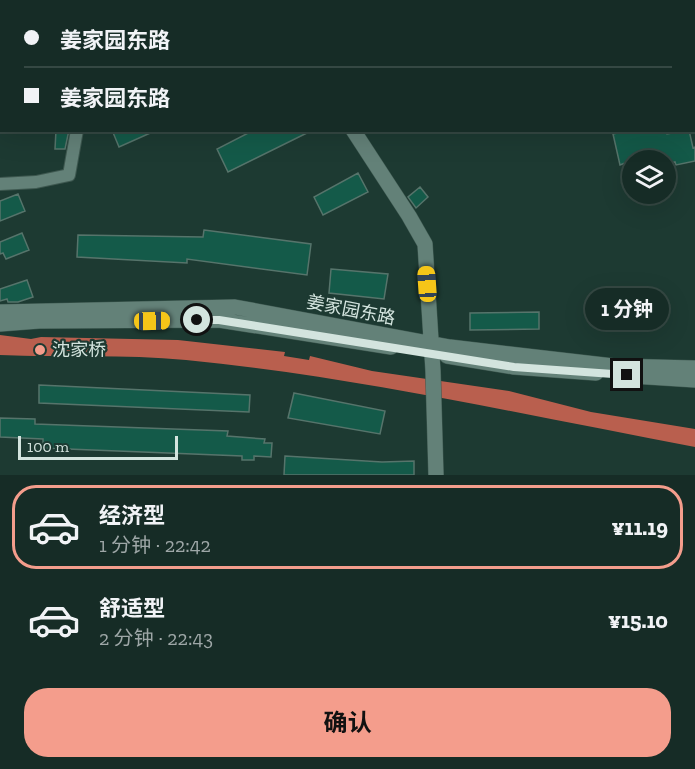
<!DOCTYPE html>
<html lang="zh">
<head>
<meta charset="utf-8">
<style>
	:root { --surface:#162c26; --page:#233832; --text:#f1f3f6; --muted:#9ea7a7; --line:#354843; --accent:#f49d8c }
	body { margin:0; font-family:"Zilla Slab","Noto Sans SC",serif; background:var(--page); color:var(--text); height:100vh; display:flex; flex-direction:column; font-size:22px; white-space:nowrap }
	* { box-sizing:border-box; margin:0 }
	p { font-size:20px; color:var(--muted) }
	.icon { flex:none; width:33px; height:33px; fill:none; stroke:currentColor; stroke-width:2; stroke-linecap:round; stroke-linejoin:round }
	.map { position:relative; height:475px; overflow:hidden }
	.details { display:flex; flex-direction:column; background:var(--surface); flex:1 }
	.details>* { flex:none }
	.banner { position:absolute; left:0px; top:0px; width:696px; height:132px; box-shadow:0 6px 24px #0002,0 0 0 2px var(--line); display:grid; align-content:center; height:132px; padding:0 24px; background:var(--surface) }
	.fabs { position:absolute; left:622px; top:150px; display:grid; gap:12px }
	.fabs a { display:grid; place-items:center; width:54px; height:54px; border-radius:50%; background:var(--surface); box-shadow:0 6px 24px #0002,0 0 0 2px var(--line); font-size:30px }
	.scale { position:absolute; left:18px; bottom:15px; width:160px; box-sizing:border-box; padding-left:6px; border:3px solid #d3e4de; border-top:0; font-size:16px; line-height:21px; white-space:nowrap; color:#d3e4de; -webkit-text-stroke:4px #1d3a32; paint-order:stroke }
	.end { position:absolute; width:27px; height:27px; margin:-14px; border:8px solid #d3e4de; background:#111; box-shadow:0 0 0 3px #111 }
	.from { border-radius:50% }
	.bubble { position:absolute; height:42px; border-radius:21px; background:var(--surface); box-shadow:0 6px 24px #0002,0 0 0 2px var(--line); font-size:20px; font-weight:700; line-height:42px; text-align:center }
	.car { position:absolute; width:18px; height:36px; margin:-18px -9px; border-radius:8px; box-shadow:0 0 4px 2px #0007; background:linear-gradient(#f5c518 24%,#345 0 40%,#f5c518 0 76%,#345 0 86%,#f5c518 0) }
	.banner b { display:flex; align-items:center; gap:21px; height:57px; font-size:22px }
	.banner b+b { border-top:2px solid var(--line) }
	.banner i { width:15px; height:15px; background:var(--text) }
	ul { padding:10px 0 0; list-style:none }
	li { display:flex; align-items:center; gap:18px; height:84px; margin:0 12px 9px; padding:0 12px; border:3px solid transparent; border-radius:24px }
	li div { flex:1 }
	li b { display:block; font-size:22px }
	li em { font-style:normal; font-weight:700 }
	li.selected { border-color:var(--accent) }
	li>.icon { width:54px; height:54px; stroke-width:1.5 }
	.button { display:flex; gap:12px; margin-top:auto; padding:12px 24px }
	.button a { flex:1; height:69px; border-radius:24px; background:var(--accent); color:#111; font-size:24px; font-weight:700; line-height:69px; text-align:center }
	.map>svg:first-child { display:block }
	.water { fill:#b95f4e }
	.building { fill:#145a49; stroke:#56746b; stroke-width:1.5 }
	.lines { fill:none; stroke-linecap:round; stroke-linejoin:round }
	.street-casing { stroke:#3e5850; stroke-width:14 }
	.secondary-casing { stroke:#3e5850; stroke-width:16 }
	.street { stroke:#638178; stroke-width:12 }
	.secondary { stroke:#638178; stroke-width:15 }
	.route { stroke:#d3e4de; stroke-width:8 }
	.poi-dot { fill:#f49d8c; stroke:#1d3a32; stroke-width:2 }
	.labels { text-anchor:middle; stroke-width:4.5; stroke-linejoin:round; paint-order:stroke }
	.street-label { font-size:18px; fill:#d3e4de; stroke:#1d3a32 }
	.poi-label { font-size:18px; fill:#d3e4de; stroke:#1d3a32; text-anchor:start }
</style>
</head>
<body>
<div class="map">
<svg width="695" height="475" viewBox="0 0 695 475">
	<rect width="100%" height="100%" fill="#1d3a32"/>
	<path class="water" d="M0,335L31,339L41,337L178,340L285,352L284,356L309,360L310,356L372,371L509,391L591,412L695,429V447C526,415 357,377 186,360C124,354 62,358 0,355Z"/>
	<path class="building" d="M56,130H69L65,149H55Z
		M112,130H157L119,147Z
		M254,130H313L228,172L217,149Z
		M630,130H666L667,134L689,130L693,148L695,147V161L676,165L675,162L666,164V160H659V157L633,160L620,165L613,134Z
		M358,173L368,192L323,215L314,197Z
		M420,187L428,197L416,208L408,197Z
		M18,194L25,211L0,221V201Z
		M204,230L311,244L307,275L187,259V263L77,257L78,235L203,237Z
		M22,233L29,250L6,259L3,253L0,254V242Z
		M331,269L388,274L384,299L329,293Z
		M27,280L33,297L18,302H8L7,299L0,301V289Z
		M539,312V329L470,330V313Z
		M39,385L250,395L249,412L39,403Z
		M294,393L385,411L380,434L288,418Z
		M0,418L35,419V424L228,431L227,436L265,439L264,443H272L271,457L254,456V460H242V456L43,448V439L0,437Z
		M285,456L382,462L414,461V475H284Z"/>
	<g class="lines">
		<defs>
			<path id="street" d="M84,2L87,0
				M0,184L36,182L69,175L77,130"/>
			<path id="secondary" d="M289,0L290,2
				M353,130L409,216L425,244L433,371L436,475
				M0,312L235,307L450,347L613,366L695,368
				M0,324L39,321L219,320L391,347
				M447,356L514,367L596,373
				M632,376L695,380"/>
		</defs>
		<use href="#street" class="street-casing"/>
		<use href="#secondary" class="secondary-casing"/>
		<use href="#street" class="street"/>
		<use href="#secondary" class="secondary"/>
	</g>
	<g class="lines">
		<path class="route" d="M197,320H219L514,367L627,375"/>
	</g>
	<circle class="poi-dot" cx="40" cy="350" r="6"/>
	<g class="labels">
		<g class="street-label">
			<text transform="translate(351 310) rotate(11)" y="6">姜家园东路</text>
		</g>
		<g class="poi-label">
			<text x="52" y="356">沈家桥</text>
		</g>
	</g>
</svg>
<div class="fabs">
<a><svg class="icon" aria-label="layers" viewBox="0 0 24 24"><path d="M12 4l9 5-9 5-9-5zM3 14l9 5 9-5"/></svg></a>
</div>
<div class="scale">100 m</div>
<i class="end from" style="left:197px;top:320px"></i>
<i class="end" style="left:627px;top:375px"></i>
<div class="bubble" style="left:585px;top:288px;width:84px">1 分钟</div>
<i class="car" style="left:427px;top:284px;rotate:356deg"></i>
<i class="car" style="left:152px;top:321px;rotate:89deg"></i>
<div class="banner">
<b><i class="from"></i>姜家园东路</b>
<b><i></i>姜家园东路</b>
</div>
</div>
<section class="details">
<ul>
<li class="selected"><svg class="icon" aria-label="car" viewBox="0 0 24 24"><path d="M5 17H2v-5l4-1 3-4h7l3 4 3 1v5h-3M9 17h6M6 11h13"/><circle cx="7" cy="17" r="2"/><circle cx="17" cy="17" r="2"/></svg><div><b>经济型</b><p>1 分钟 · 22:42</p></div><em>¥11.19</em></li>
<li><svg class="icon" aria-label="car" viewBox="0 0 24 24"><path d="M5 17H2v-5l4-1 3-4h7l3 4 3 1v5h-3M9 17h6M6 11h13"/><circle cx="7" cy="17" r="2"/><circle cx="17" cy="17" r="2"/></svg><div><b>舒适型</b><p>2 分钟 · 22:43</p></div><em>¥15.10</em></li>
</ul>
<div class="button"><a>确认</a></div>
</section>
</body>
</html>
